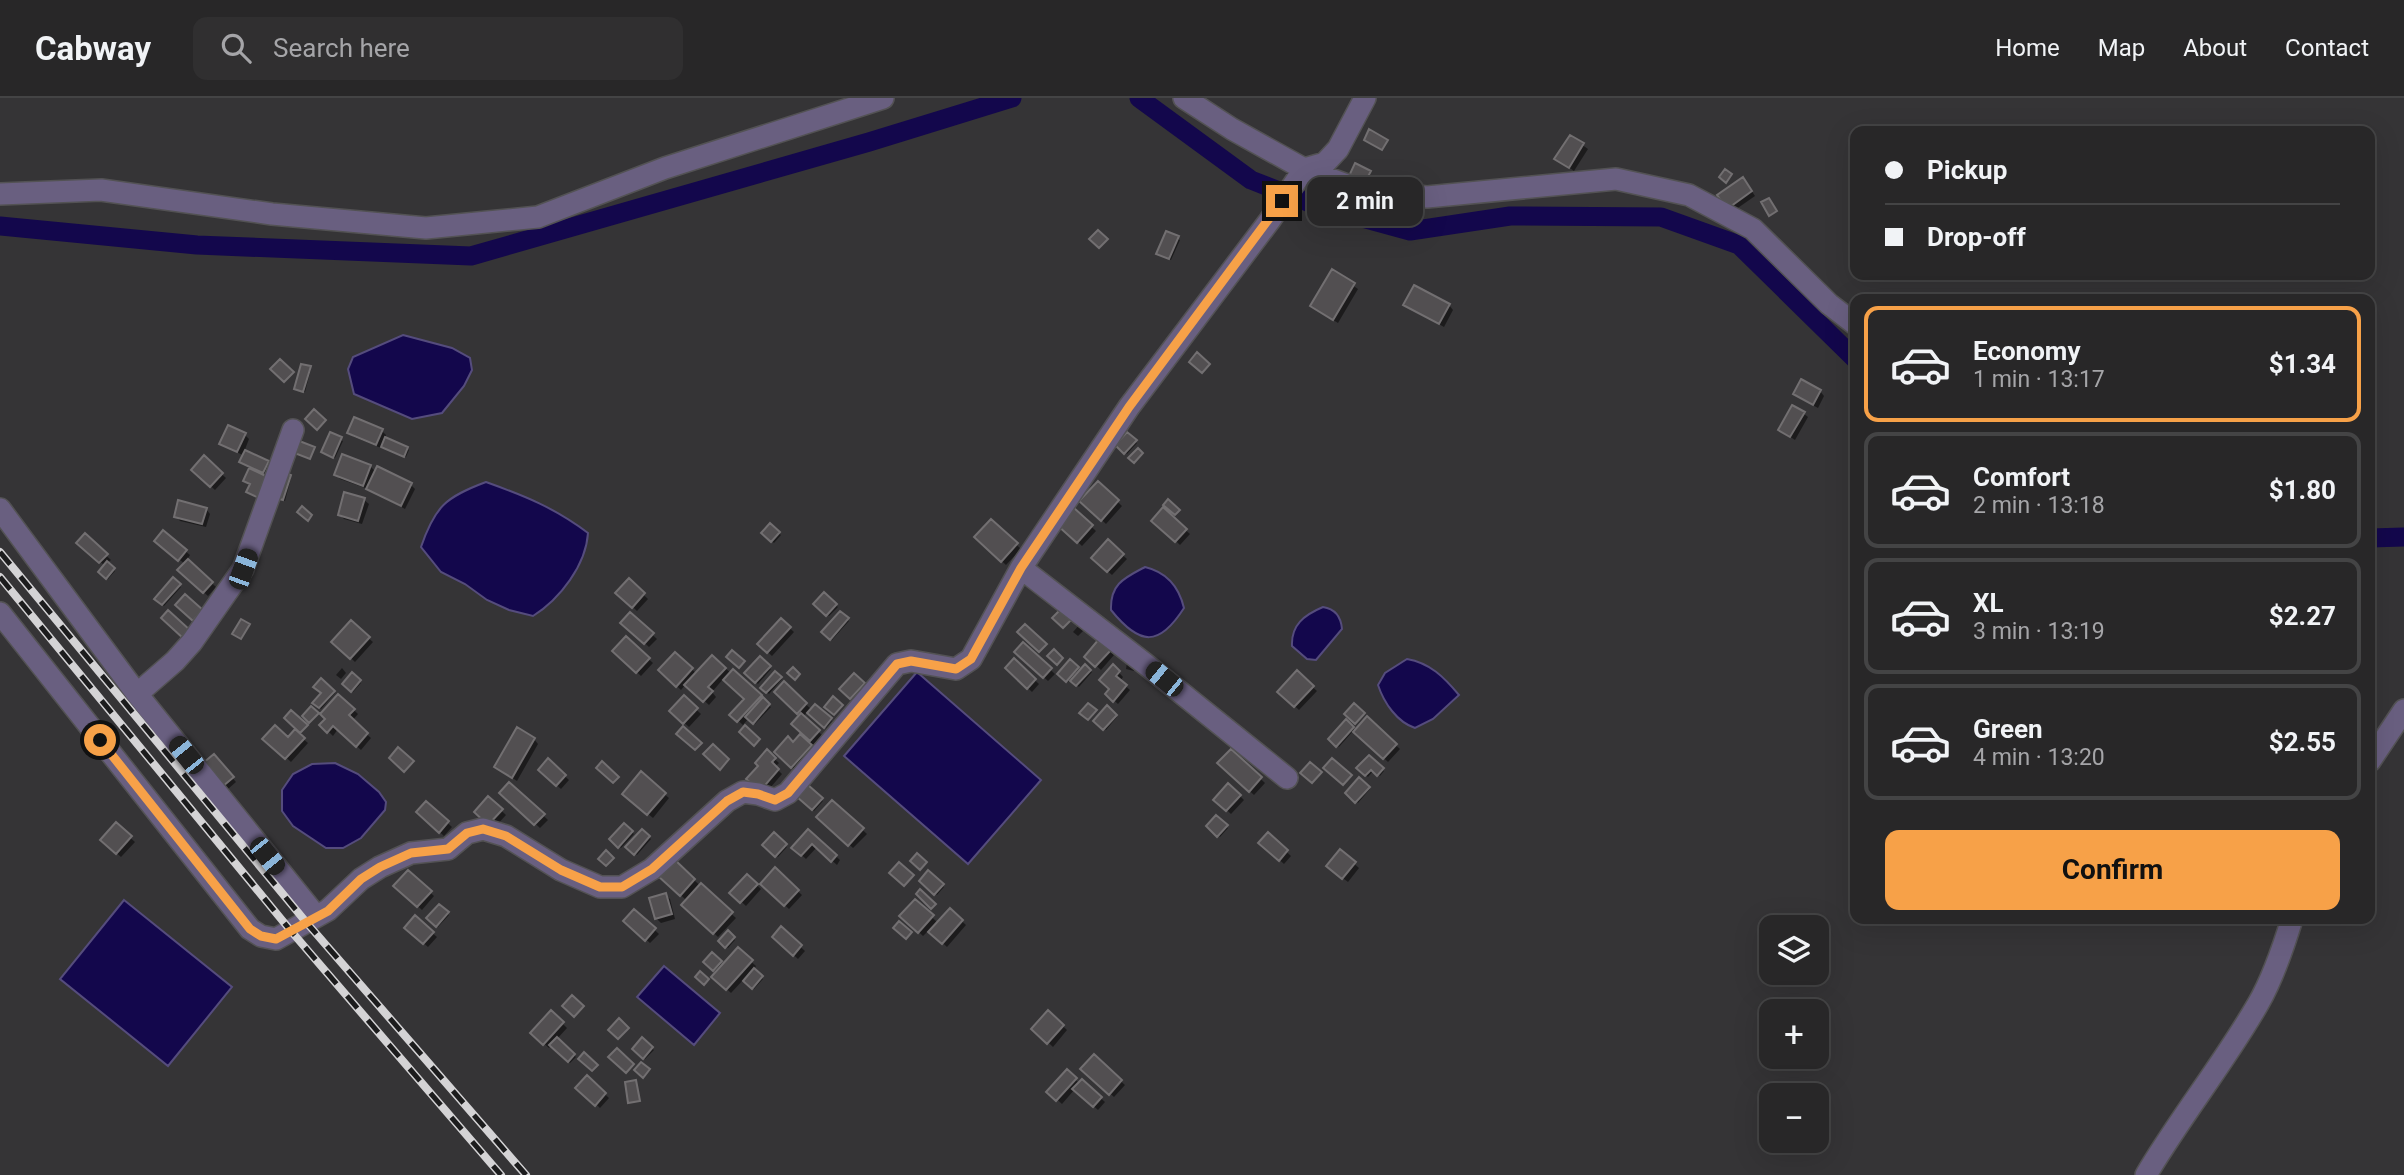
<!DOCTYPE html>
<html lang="en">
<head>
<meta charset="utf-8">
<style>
	:root { --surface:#282728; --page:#302f30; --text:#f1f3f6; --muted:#a5a5a8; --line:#444445; --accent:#f7a148 }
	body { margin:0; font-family:Roboto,sans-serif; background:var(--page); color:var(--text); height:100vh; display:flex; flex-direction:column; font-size:26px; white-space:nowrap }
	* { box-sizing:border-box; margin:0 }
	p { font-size:23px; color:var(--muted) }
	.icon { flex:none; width:38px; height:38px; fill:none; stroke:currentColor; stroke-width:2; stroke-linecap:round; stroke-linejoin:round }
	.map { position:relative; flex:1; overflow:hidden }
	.details { position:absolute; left:1850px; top:196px; width:525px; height:630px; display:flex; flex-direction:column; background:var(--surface); border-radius:14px; box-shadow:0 7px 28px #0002,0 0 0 2px var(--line) }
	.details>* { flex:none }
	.top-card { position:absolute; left:1850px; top:28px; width:525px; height:154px; border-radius:14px; box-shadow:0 7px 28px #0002,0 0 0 2px var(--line); display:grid; align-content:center; height:154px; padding:0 35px; background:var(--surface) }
	.tools { position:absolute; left:1759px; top:817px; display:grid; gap:14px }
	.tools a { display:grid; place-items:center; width:70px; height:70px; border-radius:14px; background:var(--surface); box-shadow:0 7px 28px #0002,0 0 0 2px var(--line); font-size:35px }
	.end { position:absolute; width:32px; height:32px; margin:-16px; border:9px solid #f7a148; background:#111; box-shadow:0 0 0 4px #111 }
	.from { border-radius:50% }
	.bubble { position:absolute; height:49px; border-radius:14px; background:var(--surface); box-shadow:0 7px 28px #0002,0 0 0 2px var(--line); font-size:23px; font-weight:700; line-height:49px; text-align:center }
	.car { position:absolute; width:21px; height:42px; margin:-21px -10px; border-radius:9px; box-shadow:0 0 5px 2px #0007; background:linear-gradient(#222 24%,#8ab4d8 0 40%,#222 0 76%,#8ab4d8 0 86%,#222 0) }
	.top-card b { display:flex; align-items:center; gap:24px; height:66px; font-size:26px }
	.top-card b+b { border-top:2px solid var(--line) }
	.top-card i { width:18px; height:18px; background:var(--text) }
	ul { padding:12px 0 0; list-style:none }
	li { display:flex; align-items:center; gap:21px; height:116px; margin:0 14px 10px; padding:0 21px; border:4px solid var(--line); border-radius:14px }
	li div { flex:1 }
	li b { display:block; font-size:26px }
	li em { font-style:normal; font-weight:700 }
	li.current { border-color:var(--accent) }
	li>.icon { width:63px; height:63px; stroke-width:1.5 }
	.cta { display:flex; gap:14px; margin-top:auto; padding:14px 35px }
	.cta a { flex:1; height:80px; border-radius:14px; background:var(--accent); color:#111; font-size:28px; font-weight:700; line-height:80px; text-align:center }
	header { display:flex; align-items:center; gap:42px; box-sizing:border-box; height:98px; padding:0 35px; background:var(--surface); border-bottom:2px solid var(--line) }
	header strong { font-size:33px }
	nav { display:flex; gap:38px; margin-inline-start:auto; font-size:24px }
	.search { width:490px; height:63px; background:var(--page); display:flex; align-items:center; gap:18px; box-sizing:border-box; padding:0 24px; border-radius:14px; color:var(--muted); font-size:26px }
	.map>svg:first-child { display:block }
	.water { fill:#13074c; stroke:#554c7d; stroke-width:2 }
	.shadow { fill:#0007 }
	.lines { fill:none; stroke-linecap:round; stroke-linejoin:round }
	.canal { stroke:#13074c; stroke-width:19 }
	.building { fill:#524f51; stroke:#726f71; stroke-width:2 }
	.street-casing { stroke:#535254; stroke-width:24 }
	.street { stroke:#695f80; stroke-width:21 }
	.rail-casing { stroke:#d4d3d5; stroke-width:8 }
	.rail { stroke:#1c1c1d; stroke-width:5; stroke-dasharray:16; stroke-linecap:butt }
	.route { stroke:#f7a148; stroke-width:9 }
</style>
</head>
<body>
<header>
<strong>Cabway</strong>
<div class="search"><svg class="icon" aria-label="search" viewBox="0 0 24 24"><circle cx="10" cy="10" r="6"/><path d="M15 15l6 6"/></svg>Search here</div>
<nav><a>Home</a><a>Map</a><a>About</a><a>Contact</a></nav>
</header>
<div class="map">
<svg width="2404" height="1077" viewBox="0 0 2404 1077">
	<rect width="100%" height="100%" fill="#353436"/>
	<path class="water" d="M403,237L452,250L470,260L472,272L464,288L442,315L412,321L354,296L348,271L353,259Z
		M486,384C525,398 555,410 588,435C586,467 560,501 533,518L509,512L487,502L465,486L441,474L421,449C435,408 446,399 486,384Z
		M1145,469C1166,474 1179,489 1184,510C1159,549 1140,548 1111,512C1110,486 1124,480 1145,469Z
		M1323,509C1336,511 1341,519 1342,531L1316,562L1307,561L1292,548C1291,527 1304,517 1323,509Z
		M1407,561C1430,565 1444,579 1459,597L1433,621L1415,630C1397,624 1384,605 1378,587L1385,575Z
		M917,574L1041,682L968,766L844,658Z
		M335,665L358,676L379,694L386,704L385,712L361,740L343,750H326L293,728L282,713V692L293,676L312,666Z
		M124,802L232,889L168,968L60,881Z
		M664,868L720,915L694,947L637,899Z"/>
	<path class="shadow" d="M1571,39L1588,51L1574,73L1557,61Z
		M1747,86L1755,98L1732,114L1728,110Z
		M1167,135L1180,142L1171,162L1160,157Z
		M1333,174L1358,191L1338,225L1317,212Z
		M1405,207H1449L1453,212L1444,229Z
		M310,270L311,271L305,294L298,292Z
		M1820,293L1824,298L1818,310L1799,300Z
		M1803,315L1808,319L1795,342L1780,332Z
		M382,333L386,337L385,341L409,352L406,359L382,347L381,350L354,339L349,335Z
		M1127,336L1137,345L1127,356L1117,347Z
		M245,337L249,341L244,354L269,366L265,375L243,365L244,358L221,345Z
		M331,337L343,343L335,360L325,356Z
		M204,360L226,380L215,392L193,372Z
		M370,368L376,374L411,387L415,391L405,411L368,391L340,381L336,376Z
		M290,378L291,380L285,403L276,400Z
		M1098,385L1122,408L1106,426L1082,403Z
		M364,402L369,406L362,426L344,421L340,417Z
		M206,411L210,416L206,429L180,423L176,418Z
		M1074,412L1096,433L1082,448L1060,427Z
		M1163,412L1190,436L1180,447L1154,422Z
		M991,423L1021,451L1006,467L976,439Z
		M770,427L781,437L774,445L763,435Z
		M163,434L190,457L187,462L216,489L208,498L179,472L185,466L161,447Z
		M85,438L111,462L107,465L115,473L108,481L100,473L105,468L79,444Z
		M1108,444L1127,461L1112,477L1093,460Z
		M173,482L181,489L164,508L156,501Z
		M629,483L648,501L637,513L618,495Z
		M824,497L838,509L829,518L815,506Z
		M840,515L849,523L832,542L823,534Z
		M630,516L657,541L649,549L623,525Z
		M781,522L794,534L772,558L759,546Z
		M351,525L373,544L355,564L334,544Z
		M1080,526L1085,531L1078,538L1073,534Z
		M626,540L653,565L641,578L614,553Z
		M1100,544L1114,557L1101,572L1086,558Z
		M1023,546L1055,576L1048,583L1016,554Z
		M675,556L697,576L712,559L771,609L755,626L749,620L743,627L732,617L746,601L724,580L712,594L716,599L709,607L686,586L681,592L660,572Z
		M760,561L771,571L758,586L746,575Z
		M1014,563L1039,586L1032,594L1007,570Z
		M1071,564L1081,574L1086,569L1092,574L1079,589L1071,582L1068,584L1060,576Z
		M1127,564L1135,566L1134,573L1126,571Z
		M1113,568L1123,579L1120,583L1130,592L1118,606L1107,596L1111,592Z
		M342,570L346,575L341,581L336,577Z
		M775,575L782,581L769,596L762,590Z
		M1297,575L1317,593L1299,612L1280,594Z
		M352,577L361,585L353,594L344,586Z
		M854,578L865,588L853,601L842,591Z
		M321,582L335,595L321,611L314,605L323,595Z
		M784,586L812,612L816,608L832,623L826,630L808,613L803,619L823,638L812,650L815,652L796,673L776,654L793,646L803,635L801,618L776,594Z
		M339,598L358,616L352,623L371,640L361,652L338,631L333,638L322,627Z
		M684,600L701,616L689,629L671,613Z
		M1107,610L1117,619L1106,632L1095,623Z
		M1367,621L1400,651L1388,664L1354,632L1339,649L1330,641L1346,623L1356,633Z
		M295,634L308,645L291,664L265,640L288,642Z
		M534,641L538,646L517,683L496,669Z
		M1231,653L1265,685L1254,697L1219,665Z
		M767,654L779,665L775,669L782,676L765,696L760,668Z
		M1369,659L1384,673L1380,678L1374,672L1368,679L1359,670Z
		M218,663L236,684L228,691L224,687Z
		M549,663L569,682L561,691L540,672Z
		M641,676L669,700L653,720L629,700Z
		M1359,682L1370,691L1358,705L1347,695Z
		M510,686L548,722L540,730L502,695Z
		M1229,687L1244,702L1231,716L1216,702Z
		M808,689L823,703L814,713L799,699Z
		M488,700L506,717L494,730L476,714Z
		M832,704L867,736L853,750L819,719Z
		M426,705L452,729L444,738L418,714Z
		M1217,719L1228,730L1220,739L1208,728Z
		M116,727L135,744L121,759L102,742Z
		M624,727L634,736L621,750L611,741Z
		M642,733L651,741L637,757L628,749Z
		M809,733L840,762L837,767L817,749L806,761L794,750Z
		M774,737L787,749L778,759L765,747Z
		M1268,737L1291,758L1284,766L1261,745Z
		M1340,753L1359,770L1348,784L1332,772Z
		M674,764L736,820L718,839L684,807L687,803L661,778Z
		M775,772L802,797L789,811L762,786Z
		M408,774L434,798L422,812L396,788Z
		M929,774L944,789L937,797L921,783Z
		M747,778L761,791L746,808L732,795Z
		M665,797L670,801L675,821L661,825L656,820Z
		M915,803L938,825L950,812L966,827L947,849L929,832L923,838L902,818Z
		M439,808L449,817L438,829L428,820Z
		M634,813L659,836L650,845L625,823Z
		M415,820L437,839L428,849L407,830Z
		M781,831L805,853L798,861L774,839Z
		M728,835L735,842L728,850L720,843Z
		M738,852L756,868L753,872L763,881L754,891L744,881L731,895L714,879L717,875L706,864L712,857L724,868Z
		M551,914L567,930L557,941L576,959L570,965L551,947L549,950L532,935Z
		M1048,914L1067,932L1053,949L1033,930Z
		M642,942L654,952L645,961L634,951Z
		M1094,959L1125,987L1114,999L1083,971Z
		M1067,974L1079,985L1082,983L1105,1004L1098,1012L1075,991L1062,1006L1049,994Z
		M587,979L609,1000L600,1010L578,989Z"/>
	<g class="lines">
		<path class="canal" d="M1139,0L1251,82L1315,107L1410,133L1510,118L1661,119L1739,147L1855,261
			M0,128L197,147L471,158L869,44L1012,0
			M2370,440L2404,439"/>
	</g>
	<path class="building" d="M1369,31L1388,42L1382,52L1364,42Z
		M1570,37L1584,45L1569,70L1554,61Z
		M1355,65L1371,73L1364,86L1349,78Z
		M1725,71L1732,76L1726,85L1719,79Z
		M1743,79L1752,93L1727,111L1717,97Z
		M1769,100L1777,113L1769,118L1761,104Z
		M1098,132L1108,141L1099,150L1089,141Z
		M1166,133L1179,138L1169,161L1156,156Z
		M1332,171L1355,185L1333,222L1310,208Z
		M1414,187L1450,206L1439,226L1403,207Z
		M1197,254L1210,266L1202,275L1189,264Z
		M280,261L294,274L284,284L270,271Z
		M301,266L311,268L303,294L294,291Z
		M1801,281L1821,292L1813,307L1793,296Z
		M1792,307L1805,314L1790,339L1778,332Z
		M314,311L326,322L317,332L305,321Z
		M354,319L383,331L376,347L347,335Z
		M228,327L246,335L237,354L219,346Z
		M330,334L342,339L333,360L321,354Z
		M1127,334L1137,342L1124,356L1115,347Z
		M289,339L315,349L310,361L284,351Z
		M385,339L408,349L404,359L381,349Z
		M1138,350L1143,355L1134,365L1128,360Z
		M245,352L269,363L263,375L239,364Z
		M342,356L371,367L363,388L334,377Z
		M204,357L223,375L210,389L191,372Z
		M377,368L412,385L401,408L366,391Z
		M249,370L270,380L261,401L246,394L250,386L243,383Z
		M280,373L291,377L283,402L272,399Z
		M1098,383L1119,402L1101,423L1079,403Z
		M344,394L365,400L358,423L338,417Z
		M1168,401L1180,412L1175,417L1163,407Z
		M178,402L207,410L202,426L174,419Z
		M302,408L312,417L308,423L297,414Z
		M1163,409L1187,431L1175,444L1151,423Z
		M1074,410L1093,427L1077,445L1057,427Z
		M991,421L1018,445L1001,464L974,439Z
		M770,425L780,434L771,444L761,435Z
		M163,432L187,452L178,463L154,443Z
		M85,435L108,456L99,465L76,445Z
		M1108,441L1124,456L1107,474L1091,460Z
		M188,461L213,484L203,495L177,472Z
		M107,463L115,470L106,481L98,474Z
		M173,479L181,486L162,507L154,501Z
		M629,480L645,495L632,510L615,495Z
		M824,494L837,506L826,518L813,506Z
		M185,496L203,512L193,523L175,507Z
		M168,512L191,533L184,541L161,520Z
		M1060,512L1071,522L1063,530L1052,520Z
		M840,513L849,520L830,542L821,534Z
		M630,514L654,535L644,546L620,525Z
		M781,520L791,529L767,555L757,546Z
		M241,521L250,526L241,541L232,536Z
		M351,522L370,539L350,561L331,544Z
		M1025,526L1047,546L1039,554L1017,534Z
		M626,538L650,560L636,575L612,553Z
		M1099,541L1111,552L1095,569L1084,559Z
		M1023,544L1052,570L1043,580L1014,554Z
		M1054,551L1063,560L1057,567L1047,558Z
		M732,552L745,563L739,570L726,559Z
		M675,554L693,570L676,589L658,572Z
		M712,557L726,570L708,589L713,593L703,604L684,587Z
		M760,558L771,568L755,585L744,575Z
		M1014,560L1036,581L1027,591L1005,570Z
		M1070,561L1079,569L1066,584L1057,576Z
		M1085,566L1091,572L1076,588L1070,583Z
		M1113,566L1120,573L1116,578L1127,587L1113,604L1105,596L1109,591L1099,582Z
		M793,569L800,576L795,582L787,575Z
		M733,571L762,597L737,624L729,617L744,601L723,582Z
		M1297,572L1314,588L1294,609L1277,594Z
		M775,573L782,579L766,595L760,590Z
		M352,574L361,582L351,594L342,586Z
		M854,575L865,585L850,601L839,591Z
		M321,580L335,593L319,610L312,605L321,595L313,589Z
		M784,583L807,605L797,616L774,594Z
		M338,596L355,611L349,617L368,635L356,649L333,628L327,635L319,627L325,621L320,616Z
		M684,597L698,610L683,626L669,613Z
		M833,598L843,607L834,617L824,609Z
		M763,599L770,606L753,626L745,619Z
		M1088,605L1097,612L1088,622L1079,615Z
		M1354,605L1365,615L1355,626L1344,616Z
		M815,606L832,620L824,630L807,615Z
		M1107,607L1117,617L1103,632L1093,623Z
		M311,608L319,615L309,625L302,618Z
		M291,612L308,627L300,635L284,620Z
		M801,615L820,632L810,643L791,626Z
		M1367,618L1397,646L1383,661L1353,634Z
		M1346,621L1354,629L1336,649L1328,641Z
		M275,627L288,639L295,631L305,640L285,661L262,641Z
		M745,627L760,641L754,648L739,634Z
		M683,628L702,645L695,652L676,636Z
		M517,629L535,640L512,680L494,669Z
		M800,636L812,647L791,670L774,654L788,638L793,644Z
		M713,646L729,661L720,672L703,656Z
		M398,649L414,663L404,674L389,660Z
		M767,651L776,660L772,664L779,671L760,693L746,681L758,668L755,665Z
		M1231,651L1262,679L1249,694L1217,665Z
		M214,656L234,679L223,688L203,665Z
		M1369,657L1384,670L1377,678L1371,672L1365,678L1356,670Z
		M548,660L566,677L556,688L538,672Z
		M1332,660L1352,677L1343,687L1323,670Z
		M602,663L619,679L613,685L596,670Z
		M1310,664L1322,674L1312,685L1300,675Z
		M641,673L666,695L647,717L622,696Z
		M1359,679L1370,689L1355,705L1345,695Z
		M509,684L545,716L534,727L499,695Z
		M1228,685L1241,697L1226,713L1213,702Z
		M808,687L823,700L812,712L797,699Z
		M488,698L503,711L488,727L474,714Z
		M832,702L864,730L848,748L816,719Z
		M426,703L449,723L439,735L416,714Z
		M1216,717L1228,727L1217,739L1206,728Z
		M116,724L132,738L116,756L100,742Z
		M624,725L633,733L618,750L609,741Z
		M642,731L650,738L634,757L625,749Z
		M808,731L837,757L831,764L812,746L801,758L791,750Z
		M774,734L787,746L775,759L762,747Z
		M1268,734L1288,752L1279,763L1258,745Z
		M1340,751L1356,764L1342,781L1326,768Z
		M606,752L614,760L606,768L598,761Z
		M917,755L927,764L920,772L910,763Z
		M674,761L695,781L680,798L658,778Z
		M899,764L914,777L904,788L889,775Z
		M775,769L799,792L784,808L760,786Z
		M408,772L432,793L417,809L393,788Z
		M928,772L944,786L934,797L919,783Z
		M747,776L758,786L740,805L729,795Z
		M701,785L733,814L713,836L681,807Z
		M920,791L936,806L931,811L916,796Z
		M666,795L672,816L655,821L649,800Z
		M915,801L934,817L918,835L899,818Z
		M439,806L449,814L436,829L426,820Z
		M950,810L963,822L942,846L928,834Z
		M634,811L656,830L645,843L623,823Z
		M415,817L434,834L423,846L404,830Z
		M899,823L912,834L906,841L893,830Z
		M781,828L802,847L793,858L772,839Z
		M728,832L735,839L725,850L718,843Z
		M738,849L753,862L726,892L711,879Z
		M712,854L722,863L713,873L703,864Z
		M754,870L763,878L752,891L743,883Z
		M700,873L709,881L704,887L695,879Z
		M572,897L584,908L574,919L562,908Z
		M551,912L564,924L543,947L530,935Z
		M1048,912L1064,927L1047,946L1031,931Z
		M619,920L629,930L618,941L608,932Z
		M557,939L575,956L568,964L549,947Z
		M642,939L653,949L643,961L632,951Z
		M617,950L634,966L626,975L608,959Z
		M584,954L598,967L592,973L578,961Z
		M1094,956L1122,982L1109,997L1080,971Z
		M641,964L650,971L643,980L634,972Z
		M1067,971L1077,980L1056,1003L1046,994Z
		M587,977L606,995L595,1008L575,990Z
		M1082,981L1102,999L1093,1009L1072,991Z
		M636,982L640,1003L628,1005L625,984Z"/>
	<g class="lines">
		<defs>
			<path id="street" d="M1184,0L1232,31L1304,71L1363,93L1427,99L1616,81L1689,97L1753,131L1829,206L1855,226
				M0,96L101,92L272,116L426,130L538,119L665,70L883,0
				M293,332L243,471L192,544L175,563L137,596L316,818
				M0,411L137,596
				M1021,470L1144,565L1287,680
				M0,515L250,831L261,838L276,841L328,812L361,781L380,769L411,755L448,751L467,735L483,731L506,738L561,772L600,789H622L652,771L727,703L743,694L758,696L775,702L788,695L897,566L911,563L956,571L971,561L1021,470L1129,309L1270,122L1304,71L1325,65L1338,51L1365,0
				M2370,663L2404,612
				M2146,1077C2181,1018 2224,965 2258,906C2272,882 2284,847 2292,821"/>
		</defs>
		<use href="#street" class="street-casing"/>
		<use href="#street" class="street"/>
		<defs>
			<path id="rail" d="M0,454L306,824L526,1077
				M0,479L291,833L501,1077"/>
		</defs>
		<use href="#rail" class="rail-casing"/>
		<use href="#rail" class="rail"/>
	</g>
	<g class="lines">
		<path class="route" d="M100,642L250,831L261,838L276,841L328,813L361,781L380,769L411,755L448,751L467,735L483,731L506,738L561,772L600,789H622L652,771L727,703L743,694L758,696L775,702L788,695L897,566L911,563L956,571L971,561L1021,470L1129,309L1282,103"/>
	</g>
</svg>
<div class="tools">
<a><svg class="icon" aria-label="layers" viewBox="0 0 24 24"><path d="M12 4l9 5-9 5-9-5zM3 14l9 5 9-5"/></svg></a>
<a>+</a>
<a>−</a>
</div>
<i class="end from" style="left:100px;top:642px"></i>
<i class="end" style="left:1282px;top:103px"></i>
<div class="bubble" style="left:1307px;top:79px;width:116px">2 min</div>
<i class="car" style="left:243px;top:471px;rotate:20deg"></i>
<i class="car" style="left:1164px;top:581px;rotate:309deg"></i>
<i class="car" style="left:186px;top:657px;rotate:321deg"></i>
<i class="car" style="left:267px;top:758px;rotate:141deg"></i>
<div class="top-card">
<b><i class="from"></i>Pickup</b>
<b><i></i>Drop-off</b>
</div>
<section class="details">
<ul>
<li class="current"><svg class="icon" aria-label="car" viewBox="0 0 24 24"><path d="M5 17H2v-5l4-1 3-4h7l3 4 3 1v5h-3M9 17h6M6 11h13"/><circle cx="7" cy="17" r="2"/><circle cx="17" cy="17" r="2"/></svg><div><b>Economy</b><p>1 min · 13:17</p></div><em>$1.34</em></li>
<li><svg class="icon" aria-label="car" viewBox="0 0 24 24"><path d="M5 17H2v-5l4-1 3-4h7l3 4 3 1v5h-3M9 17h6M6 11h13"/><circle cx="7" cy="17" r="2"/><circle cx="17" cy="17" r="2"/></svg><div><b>Comfort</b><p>2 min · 13:18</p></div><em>$1.80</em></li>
<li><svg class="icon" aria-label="car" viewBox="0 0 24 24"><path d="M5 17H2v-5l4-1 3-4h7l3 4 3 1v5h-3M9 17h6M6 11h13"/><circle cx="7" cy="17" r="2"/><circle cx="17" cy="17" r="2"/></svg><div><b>XL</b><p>3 min · 13:19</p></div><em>$2.27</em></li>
<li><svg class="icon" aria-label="car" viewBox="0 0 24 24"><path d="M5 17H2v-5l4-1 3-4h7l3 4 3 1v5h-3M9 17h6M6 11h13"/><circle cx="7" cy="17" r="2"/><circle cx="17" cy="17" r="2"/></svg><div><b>Green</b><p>4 min · 13:20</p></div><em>$2.55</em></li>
</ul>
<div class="cta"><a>Confirm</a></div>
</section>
</div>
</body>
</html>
